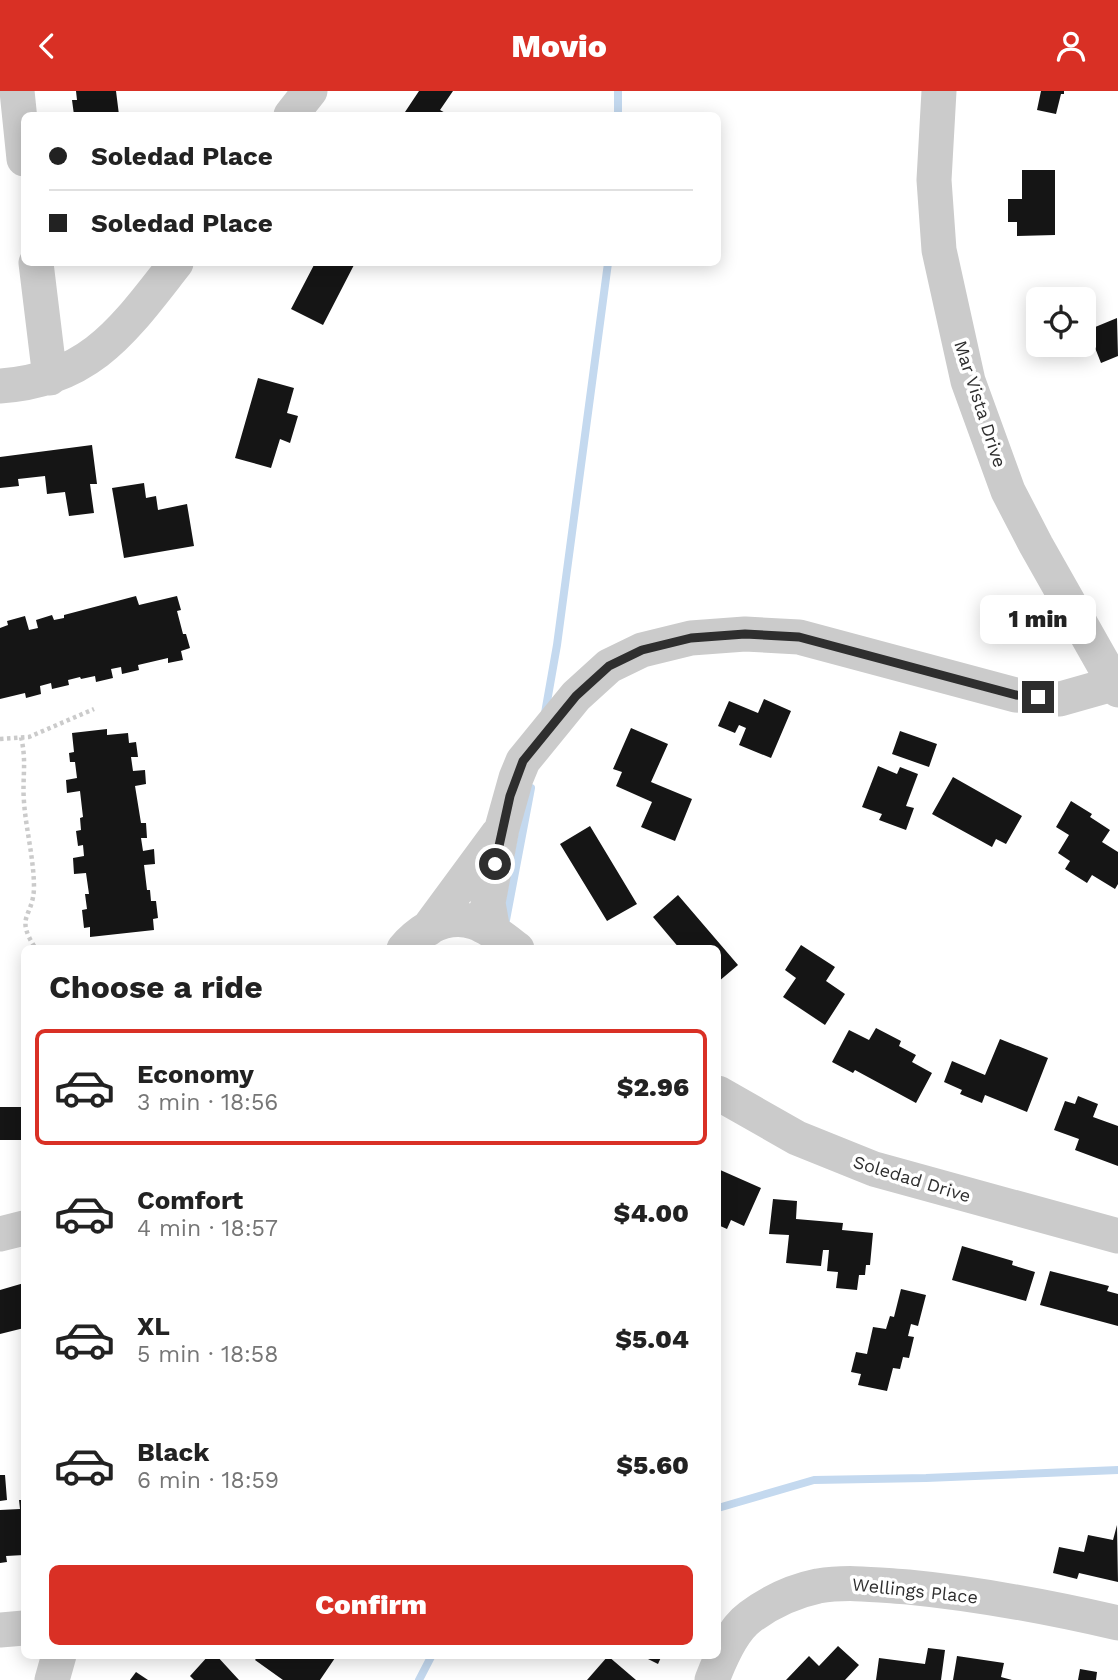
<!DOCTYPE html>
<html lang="en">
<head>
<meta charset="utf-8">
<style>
	:root { --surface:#fff; --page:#f6f6f6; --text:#222; --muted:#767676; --line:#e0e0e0; --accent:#d93025 }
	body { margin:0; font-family:"Work Sans",sans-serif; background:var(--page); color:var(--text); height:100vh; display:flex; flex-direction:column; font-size:26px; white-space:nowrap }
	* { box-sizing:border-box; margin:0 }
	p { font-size:23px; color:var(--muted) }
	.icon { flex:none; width:38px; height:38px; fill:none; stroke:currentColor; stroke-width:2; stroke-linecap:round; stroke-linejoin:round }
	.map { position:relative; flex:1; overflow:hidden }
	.side { position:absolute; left:21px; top:854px; width:700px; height:714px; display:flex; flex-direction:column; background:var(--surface); border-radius:10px; box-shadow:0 4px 18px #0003 }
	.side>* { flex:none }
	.guide { position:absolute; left:21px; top:21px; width:700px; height:154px; border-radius:10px; box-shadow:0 4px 18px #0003; display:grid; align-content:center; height:154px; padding:0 28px; background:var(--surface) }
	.fabs { position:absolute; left:1026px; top:196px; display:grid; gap:14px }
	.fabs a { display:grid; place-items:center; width:70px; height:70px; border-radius:10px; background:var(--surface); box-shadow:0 4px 18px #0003; font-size:35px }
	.end { position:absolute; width:32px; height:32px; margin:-16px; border:9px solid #2e2e2e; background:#fff; box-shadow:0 0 0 4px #fff }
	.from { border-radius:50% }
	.bubble { position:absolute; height:49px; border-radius:10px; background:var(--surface); box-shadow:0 4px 18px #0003; font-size:23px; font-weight:800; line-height:49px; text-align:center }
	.guide b { display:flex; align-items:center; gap:24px; height:66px; font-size:26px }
	.guide b+b { border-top:2px solid var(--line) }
	.guide i { width:18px; height:18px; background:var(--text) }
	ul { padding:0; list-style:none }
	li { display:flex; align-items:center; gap:21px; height:116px; margin:0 14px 10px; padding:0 14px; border:4px solid transparent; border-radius:10px }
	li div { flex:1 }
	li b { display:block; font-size:26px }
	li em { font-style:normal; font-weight:800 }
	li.active { border-color:var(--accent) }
	li>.icon { width:63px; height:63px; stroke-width:1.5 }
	h2 { padding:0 28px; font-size:32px; line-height:84px }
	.primary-button { display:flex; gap:14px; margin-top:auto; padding:14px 28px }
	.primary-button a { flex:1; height:80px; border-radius:10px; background:var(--accent); color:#fff; font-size:28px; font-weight:800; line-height:80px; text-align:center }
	header { display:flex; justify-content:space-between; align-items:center; height:91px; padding:0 28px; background:var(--accent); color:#fff; font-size:32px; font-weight:800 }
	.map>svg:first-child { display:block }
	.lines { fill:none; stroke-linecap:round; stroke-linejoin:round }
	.stream { stroke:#c4d9ef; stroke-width:8 }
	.building { fill:#151515 }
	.path { stroke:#cbcbcb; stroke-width:4.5; stroke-dasharray:3.5 3.5; stroke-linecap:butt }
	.minor { stroke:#cbcbcb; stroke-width:35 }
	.route { stroke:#2e2e2e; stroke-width:9 }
	.labels { text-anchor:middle; stroke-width:7; stroke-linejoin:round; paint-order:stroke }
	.street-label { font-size:18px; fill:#2e2e2e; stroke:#fff }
</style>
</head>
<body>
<header><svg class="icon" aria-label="back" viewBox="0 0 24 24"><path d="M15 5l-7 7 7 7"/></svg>Movio<svg class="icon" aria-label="person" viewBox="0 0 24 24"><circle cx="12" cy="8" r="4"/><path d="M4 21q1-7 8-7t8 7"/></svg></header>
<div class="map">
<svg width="1118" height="1589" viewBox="0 0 1118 1589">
	<rect width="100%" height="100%" fill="#fff"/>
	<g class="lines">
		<path class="stream" d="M618,0V24
			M545,622L557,554L608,172
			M506,829L531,697
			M718,1417L814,1389L926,1387L1118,1379
			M419,1589L432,1564"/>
	</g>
	<path class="building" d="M76,0H116L119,24H74L72,9H77Z
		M419,0H453L440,19L449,24H403Z
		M1041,0H1064V3H1061L1056,23L1037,19Z
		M1022,79H1055V144L1017,145V131H1008V108H1022Z
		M315,172H355L323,234L291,218Z
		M1117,227L1118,265L1101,272L1088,239Z
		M258,287L294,297L287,322L298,325L290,352L280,348L271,377L235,367Z
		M92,354L97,393H90L94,422L69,425L65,401L47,403L45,385L18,388L19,395L0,397V366Z
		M144,392L146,407L156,405L158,419L187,413L194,455L124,467L112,397Z
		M136,505L139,514L177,505L181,519L177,520L183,543H186L190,557L181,560L183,569L168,572V567L138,574L139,579L122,583L121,576L111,578L113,587L96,591L95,585L81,588L80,586L68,589L69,594L52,598L51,592L40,595L41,603L26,607L25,602L0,608V537L8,534L7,530L25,525L29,539L38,537L36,529L52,524L54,529L64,527V524Z
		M764,608L791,620L771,667L739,654L746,637L739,634L735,642L718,635L729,610L758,622Z
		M631,637L668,653L651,691L692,708L675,750L641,736L652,711L616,695L622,681L613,678Z
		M107,638V644L128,642L129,652L136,651L138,666H131L133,680L145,679L146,693L135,695L141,732H146L147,747H141L143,760L154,758L155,773L144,774L147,799H150L151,810H156L158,827L153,828L154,839L90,846V836L84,837L82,819L87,818L85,803H89L86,782L74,783L73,767L84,765L83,754L78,755L76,740L81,739L80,727L83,726L80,700L67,702L66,689L77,687L75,671H70L69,662L74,661L72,642Z
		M900,640L937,653L929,676L892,663Z
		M878,675L897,683L900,676L918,683L906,715L914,717L906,739L879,729L882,723L862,716Z
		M953,686L1022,725L1006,753L996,748L992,756L932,723Z
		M1071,710L1092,723L1090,726L1110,739L1102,751L1118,761V793L1115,798L1092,784L1087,792L1065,778L1070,770L1058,762L1069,744L1056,736Z
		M590,735L637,813L607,830L560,753Z
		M678,804L738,874L718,891V858H680L653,826Z
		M801,854L835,876L826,890L845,903L825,934L783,906L796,887L785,879Z
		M876,937L901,950L899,955L916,964L912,971L932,982L916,1012L855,979L853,982L832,971L849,939L869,949Z
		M1000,948L1048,967L1027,1021L985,1004L982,1012L960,1003L962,999L944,991L952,970L985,984Z
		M1078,1005L1098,1013L1093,1026L1118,1035V1075L1075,1059L1079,1048L1054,1039L1065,1010L1075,1013Z
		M0,1016H24V1049H0Z
		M718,1078L761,1097L744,1135L731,1129L727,1138L718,1134Z
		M773,1108L797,1110L796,1128L843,1132L842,1139L873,1142L870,1174H866L865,1184H859L857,1199L836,1197L838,1181L827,1180L829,1159H823L821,1175L786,1172L789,1144L769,1143Z
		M962,1155L1013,1170L1012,1174L1035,1181L1026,1210L952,1189Z
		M1050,1180L1109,1195L1107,1200L1118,1203V1235L1040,1214Z
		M24,1192V1237L0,1243V1199Z
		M901,1198L926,1204L918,1235L911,1233L908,1245L914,1246L909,1267L903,1266L900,1278L893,1277L887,1300L858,1294L861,1283L851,1281L856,1261L867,1263L873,1236L886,1238L890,1225L894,1226Z
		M0,1384H5L7,1409L0,1410Z
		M19,1409H24V1464L6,1465L7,1471L0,1472V1419L20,1418Z
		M1117,1434L1118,1491L1079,1482L1077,1488L1053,1482L1059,1456L1084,1461L1088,1444L1113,1449Z
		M838,1555L859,1574L845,1589H786L809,1565L819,1575Z
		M928,1557L945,1559L941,1589H876L879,1567L925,1573Z
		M209,1564H216L239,1589H194L190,1585Z
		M259,1564H337L320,1589H283L255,1569Z
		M640,1564H662L658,1573Z
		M608,1565L636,1589H587Z
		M957,1565L1004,1572L1001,1586L1012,1589H953Z
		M1080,1578L1097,1581L1096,1589H1078Z
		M136,1581L148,1589H130Z"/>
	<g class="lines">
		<path class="path" d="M21,646C27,671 22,687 24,711C26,739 34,768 34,797C33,827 14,825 36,858
			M0,648L29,646L94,618"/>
		<path class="minor" d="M17,0L24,68
			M939,0L934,89L939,159L968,290L1008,400L1036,454L1118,599
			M291,24L310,0
			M36,172L50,287
			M0,295C91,289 124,238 176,172
			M428,838L498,743
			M493,840L488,812L502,737L516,687L523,670L576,605L609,575L642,559L691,547L745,543L799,546L1016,604L1060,608L1113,593
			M404,858C411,849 420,842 430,836C466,817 489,837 517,858
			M718,1002L797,1047L874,1078L1118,1145
			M0,1143L24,1137
			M0,1539L24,1537
			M52,1589L59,1564
			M712,1589C720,1568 732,1539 750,1526C770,1511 794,1500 818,1495C848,1490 878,1494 908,1496C979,1503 1049,1516 1118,1532"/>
	</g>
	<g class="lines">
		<path class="route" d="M495,773L510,705L523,670L576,605L609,575L642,559L691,547L745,543L799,546L1016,604L1038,606"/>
	</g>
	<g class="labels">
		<g class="street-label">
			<text transform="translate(980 313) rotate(72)" y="6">Mar Vista Drive</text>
			<text transform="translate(912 1088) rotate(17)" y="6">Soledad Drive</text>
			<text transform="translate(915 1500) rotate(6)" y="6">Wellings Place</text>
		</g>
	</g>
</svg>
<div class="fabs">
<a><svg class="icon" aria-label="locate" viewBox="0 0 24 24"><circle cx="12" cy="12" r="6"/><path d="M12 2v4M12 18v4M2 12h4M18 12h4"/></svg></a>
</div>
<i class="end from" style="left:495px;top:773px"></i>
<i class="end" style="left:1038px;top:606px"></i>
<div class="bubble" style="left:980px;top:504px;width:116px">1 min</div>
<div class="guide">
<b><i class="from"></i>Soledad Place</b>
<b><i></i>Soledad Place</b>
</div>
<section class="side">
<h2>Choose a ride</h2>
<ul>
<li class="active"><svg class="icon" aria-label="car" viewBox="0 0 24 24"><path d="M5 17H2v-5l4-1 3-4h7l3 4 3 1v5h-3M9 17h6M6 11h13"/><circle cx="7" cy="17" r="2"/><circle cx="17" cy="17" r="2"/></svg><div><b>Economy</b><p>3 min · 18:56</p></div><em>$2.96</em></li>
<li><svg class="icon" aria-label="car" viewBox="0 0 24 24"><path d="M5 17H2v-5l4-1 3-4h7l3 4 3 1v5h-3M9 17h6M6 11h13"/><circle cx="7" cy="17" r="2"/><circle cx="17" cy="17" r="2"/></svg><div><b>Comfort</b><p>4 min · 18:57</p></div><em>$4.00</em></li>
<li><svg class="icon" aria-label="car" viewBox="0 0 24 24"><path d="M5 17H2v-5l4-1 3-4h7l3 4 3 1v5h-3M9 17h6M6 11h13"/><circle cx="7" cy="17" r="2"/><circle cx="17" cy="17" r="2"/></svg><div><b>XL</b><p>5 min · 18:58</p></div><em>$5.04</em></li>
<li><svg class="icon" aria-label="car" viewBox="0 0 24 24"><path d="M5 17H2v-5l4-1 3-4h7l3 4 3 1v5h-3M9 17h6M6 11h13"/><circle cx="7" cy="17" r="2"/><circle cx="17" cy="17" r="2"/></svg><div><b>Black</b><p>6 min · 18:59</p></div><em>$5.60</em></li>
</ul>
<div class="primary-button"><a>Confirm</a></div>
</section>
</div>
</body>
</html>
